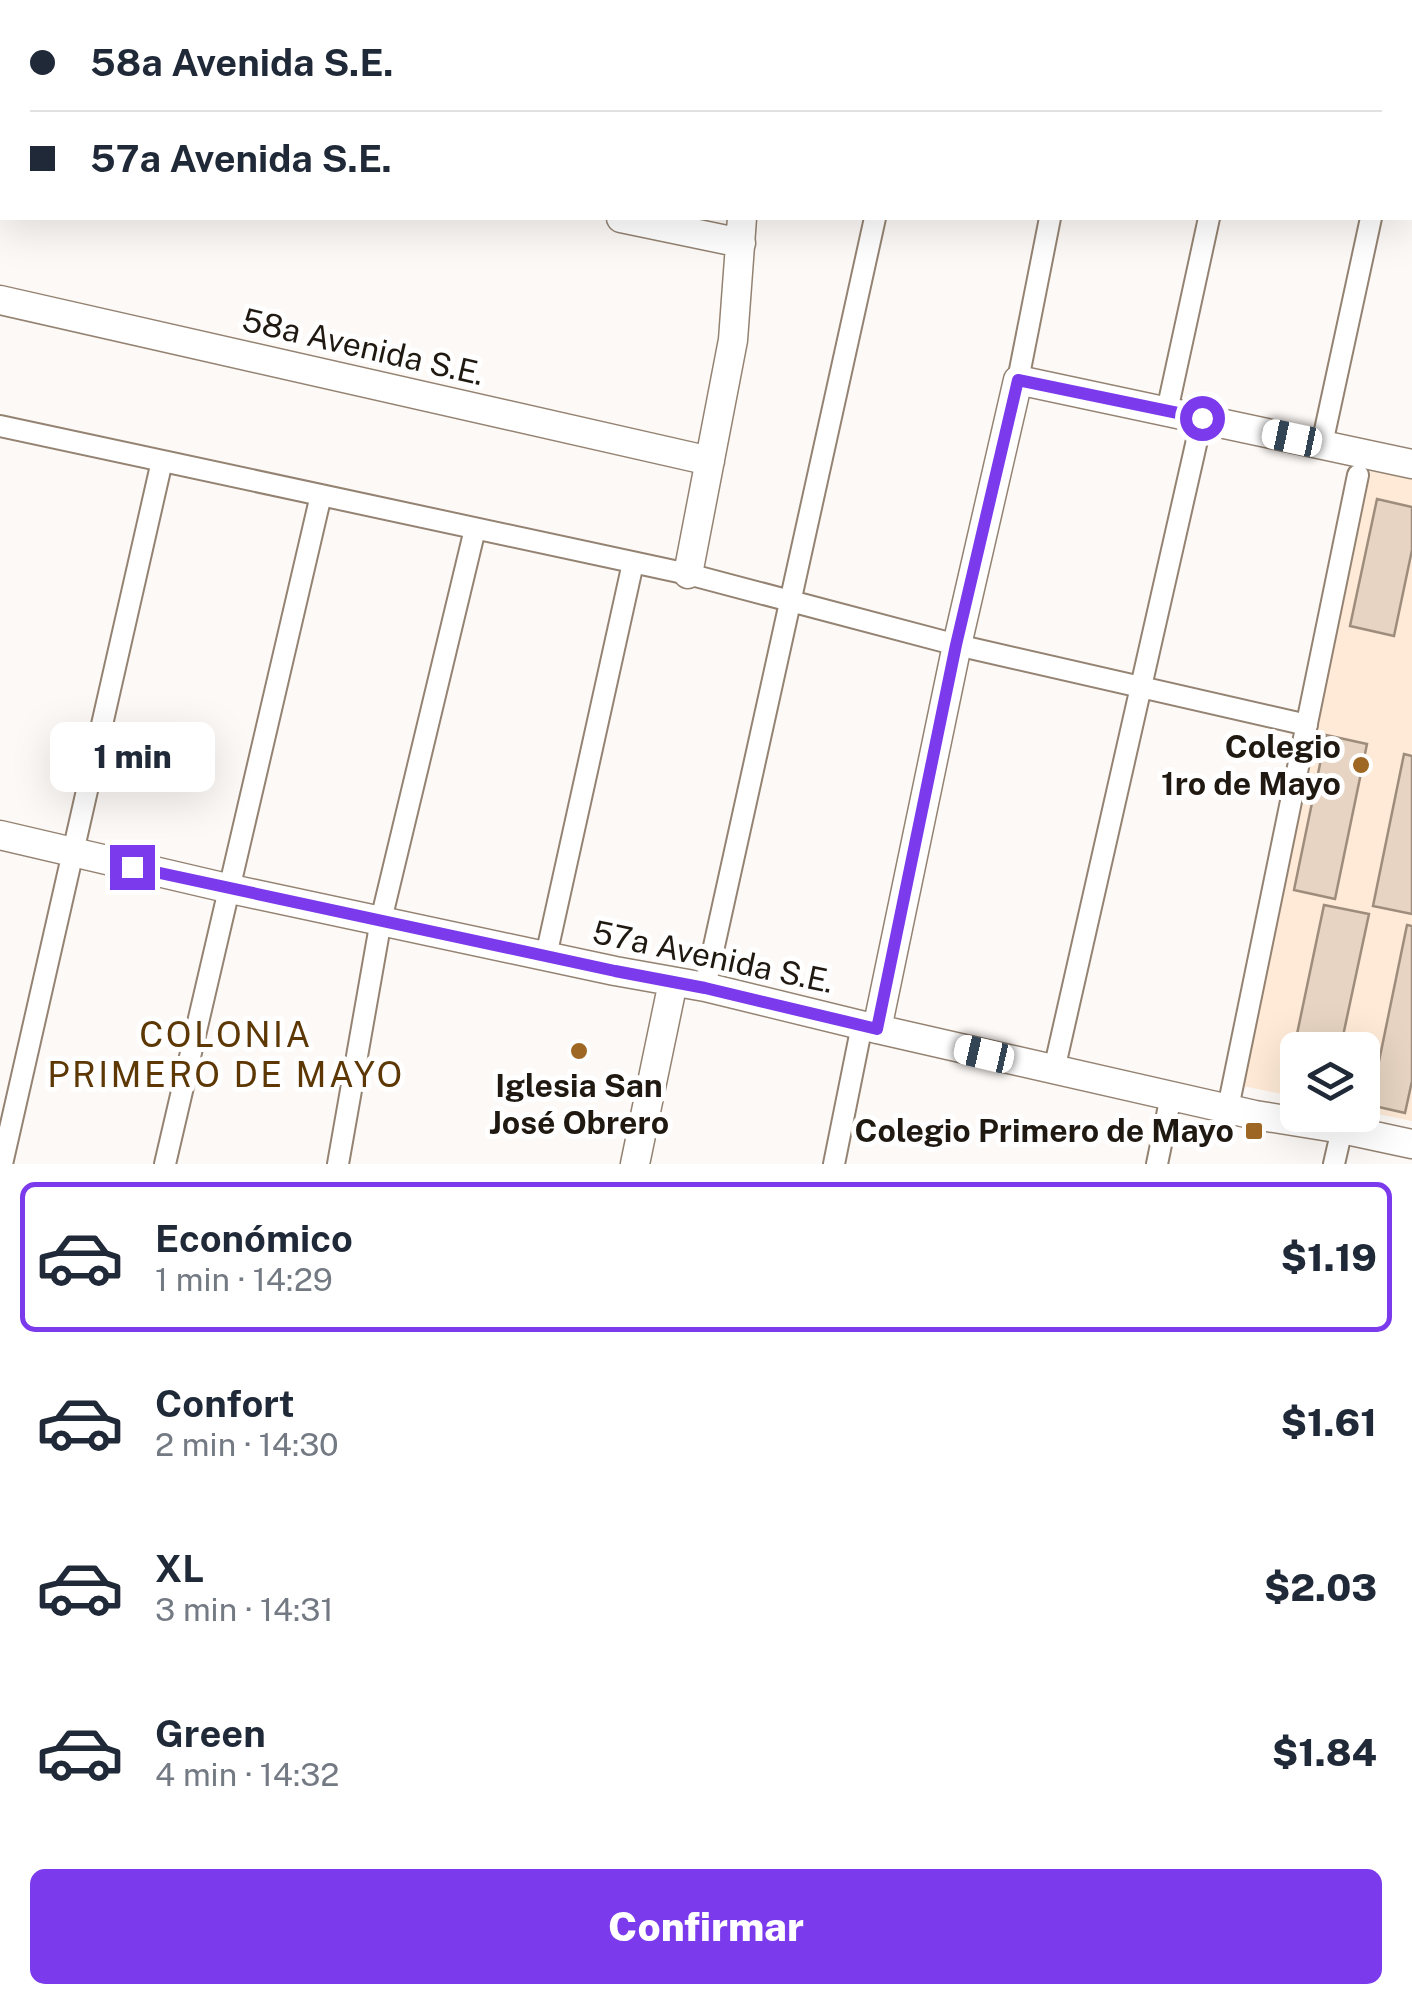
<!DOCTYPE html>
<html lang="es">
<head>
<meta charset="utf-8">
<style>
	:root { --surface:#fff; --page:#f2f2f3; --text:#1f2937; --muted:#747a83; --line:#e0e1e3; --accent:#7c3aed }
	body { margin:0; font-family:"Public Sans",sans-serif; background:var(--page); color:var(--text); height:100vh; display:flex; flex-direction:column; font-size:38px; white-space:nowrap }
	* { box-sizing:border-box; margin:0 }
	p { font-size:32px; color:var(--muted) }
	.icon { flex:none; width:55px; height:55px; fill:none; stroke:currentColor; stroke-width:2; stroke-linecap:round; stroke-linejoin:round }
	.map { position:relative; height:1164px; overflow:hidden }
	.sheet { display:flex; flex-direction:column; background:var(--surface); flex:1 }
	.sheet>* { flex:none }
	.hud { position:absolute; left:0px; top:0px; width:1412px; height:220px; box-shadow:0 10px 40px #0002; display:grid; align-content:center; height:220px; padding:0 30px; background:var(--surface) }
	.controls { position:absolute; left:1280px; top:1032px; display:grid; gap:20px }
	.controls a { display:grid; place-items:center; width:100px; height:100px; border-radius:15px; background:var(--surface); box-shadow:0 10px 40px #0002; font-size:50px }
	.end { position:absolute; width:45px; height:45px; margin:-22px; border:12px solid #7c3aed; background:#fff; box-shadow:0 0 0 5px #fff }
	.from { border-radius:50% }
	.bubble { position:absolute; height:70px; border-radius:15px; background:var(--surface); box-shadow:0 10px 40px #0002; font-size:32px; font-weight:800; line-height:70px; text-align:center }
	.car { position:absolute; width:30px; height:60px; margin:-30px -15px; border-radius:12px; box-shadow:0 0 8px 2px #0007; background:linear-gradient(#fff 24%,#345 0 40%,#fff 0 76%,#345 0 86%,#fff 0) }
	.hud b { display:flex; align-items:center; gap:35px; height:95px; font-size:38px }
	.hud b+b { border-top:2px solid var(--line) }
	.hud i { width:25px; height:25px; background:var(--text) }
	ul { padding:18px 0 0; list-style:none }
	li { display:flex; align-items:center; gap:30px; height:150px; margin:0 20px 15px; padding:0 10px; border:5px solid transparent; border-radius:15px }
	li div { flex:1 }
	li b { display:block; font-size:38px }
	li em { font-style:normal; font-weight:800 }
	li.active { border-color:var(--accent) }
	li>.icon { width:90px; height:90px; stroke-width:1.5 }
	.cta { display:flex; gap:20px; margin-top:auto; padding:20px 30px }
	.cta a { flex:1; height:115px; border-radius:15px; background:var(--accent); color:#fff; font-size:40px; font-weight:800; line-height:115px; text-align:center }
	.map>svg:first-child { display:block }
	.built { fill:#feead6 }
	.building { fill:#e7d4c2; stroke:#9e8d7c; stroke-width:2.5 }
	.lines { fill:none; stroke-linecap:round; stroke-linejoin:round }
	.pedestrian-casing { stroke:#948372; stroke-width:24 }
	.minor-casing { stroke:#948372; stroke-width:31 }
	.pedestrian { stroke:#fff; stroke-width:20 }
	.minor { stroke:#fff; stroke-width:28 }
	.route { stroke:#7c3aed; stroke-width:12 }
	.poi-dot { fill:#9f6724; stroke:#fff; stroke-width:4 }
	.labels { text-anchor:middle; stroke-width:10; stroke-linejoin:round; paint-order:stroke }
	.street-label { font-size:32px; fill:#1f1912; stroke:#fff }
	.poi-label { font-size:32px; font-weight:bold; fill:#1f1912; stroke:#fff; text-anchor:end }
	.neighbourhood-label { font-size:35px; letter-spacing:2.5px; fill:#5d3805; stroke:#fff }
</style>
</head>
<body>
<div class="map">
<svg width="1412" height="1164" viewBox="0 0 1412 1164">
	<rect width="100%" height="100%" fill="#fdf9f6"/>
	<path class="built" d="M1371,471L1412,479V1121L1363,1111L1362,1050H1298L1297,1097L1243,1086Z"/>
	<path class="building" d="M1377,499L1412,507V550L1394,636L1350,626Z
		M1326,735L1367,744L1335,899L1294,890Z
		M1404,754L1412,756V914L1373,906Z
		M1324,905L1369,914L1340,1050H1298V1060L1292,1058Z
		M1407,925L1412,926V1081L1405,1113L1370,1105Z"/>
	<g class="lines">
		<defs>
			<path id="pedestrian" d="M923,2V0
				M1093,2V0
				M1255,2V0
				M1410,41L1412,32
				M1018,380L1050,218
				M1167,411L1209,218
				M0,426L688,574L957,645L1307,725
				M1322,444L1371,218
				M546,956L633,563
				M705,987L875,218
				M1054,1070L1202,418
				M1228,1108L1358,475
				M2,1164L162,461
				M165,1164L321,495
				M338,1164L381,920L475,529
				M834,1164L862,1025
				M1157,1164L1171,1096
				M1334,1164L1342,1129"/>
			<path id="minor" d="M171,2V0
				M350,2V0
				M545,2V0
				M748,2V0
				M0,87L2,88
				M621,218L741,243
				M0,300L710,461
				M688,574L733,340L742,218
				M0,835L231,889L615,971L705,987L877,1029L1255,1115L1342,1129L1412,1144
				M877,1029L957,645L1018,380L1412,464
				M635,1164L673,982"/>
		</defs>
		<use href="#pedestrian" class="pedestrian-casing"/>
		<use href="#minor" class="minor-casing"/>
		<use href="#pedestrian" class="pedestrian"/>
		<use href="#minor" class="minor"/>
	</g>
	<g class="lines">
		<path class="route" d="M132,867L615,971L705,988L877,1029L956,645L1018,380L1202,418"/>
	</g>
	<g class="poi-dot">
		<circle cx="1361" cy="765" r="10"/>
		<circle cx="579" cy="1051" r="10"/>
		<rect x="1244" y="1121" width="20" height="20" rx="5"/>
	</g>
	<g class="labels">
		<g class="street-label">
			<text transform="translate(363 347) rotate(13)" y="11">58a Avenida S.E.</text>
			<text transform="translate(713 957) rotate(12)" y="11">57a Avenida S.E.</text>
		</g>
		<g class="poi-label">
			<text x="1341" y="758">Colegio<tspan x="1341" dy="37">1ro de Mayo</tspan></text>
			<text x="579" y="1097" text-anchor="middle">Iglesia San<tspan x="579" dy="37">José Obrero</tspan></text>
			<text x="1234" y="1142">Colegio Primero de Mayo</text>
		</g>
		<g class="neighbourhood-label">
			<text x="226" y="1047">COLONIA<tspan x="226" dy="40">PRIMERO DE MAYO</tspan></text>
		</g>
	</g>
</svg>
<div class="controls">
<a><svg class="icon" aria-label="layers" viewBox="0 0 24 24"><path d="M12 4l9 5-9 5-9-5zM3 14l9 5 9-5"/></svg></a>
</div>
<i class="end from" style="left:1202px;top:418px"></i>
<i class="end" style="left:132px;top:867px"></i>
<div class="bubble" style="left:50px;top:722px;width:165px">1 min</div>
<i class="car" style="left:1292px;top:438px;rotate:282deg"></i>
<i class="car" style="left:984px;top:1054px;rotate:283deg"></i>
<div class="hud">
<b><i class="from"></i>58a Avenida S.E.</b>
<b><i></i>57a Avenida S.E.</b>
</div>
</div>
<section class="sheet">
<ul>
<li class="active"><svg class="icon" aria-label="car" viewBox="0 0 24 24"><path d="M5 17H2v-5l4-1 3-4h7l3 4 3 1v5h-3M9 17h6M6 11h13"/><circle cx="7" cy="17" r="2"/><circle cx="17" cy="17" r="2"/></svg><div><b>Económico</b><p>1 min · 14:29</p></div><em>$1.19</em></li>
<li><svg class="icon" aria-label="car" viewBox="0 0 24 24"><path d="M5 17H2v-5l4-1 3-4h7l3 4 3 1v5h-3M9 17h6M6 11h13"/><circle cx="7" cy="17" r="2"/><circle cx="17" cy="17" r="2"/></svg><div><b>Confort</b><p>2 min · 14:30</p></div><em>$1.61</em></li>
<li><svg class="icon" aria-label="car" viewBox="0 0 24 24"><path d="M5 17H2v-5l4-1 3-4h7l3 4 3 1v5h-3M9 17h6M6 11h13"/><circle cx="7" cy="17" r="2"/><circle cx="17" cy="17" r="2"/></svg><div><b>XL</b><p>3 min · 14:31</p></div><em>$2.03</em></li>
<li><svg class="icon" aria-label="car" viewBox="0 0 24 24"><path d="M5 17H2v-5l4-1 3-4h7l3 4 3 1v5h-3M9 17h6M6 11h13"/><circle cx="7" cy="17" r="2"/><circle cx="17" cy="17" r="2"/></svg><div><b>Green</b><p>4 min · 14:32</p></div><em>$1.84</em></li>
</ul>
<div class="cta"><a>Confirmar</a></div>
</section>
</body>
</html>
